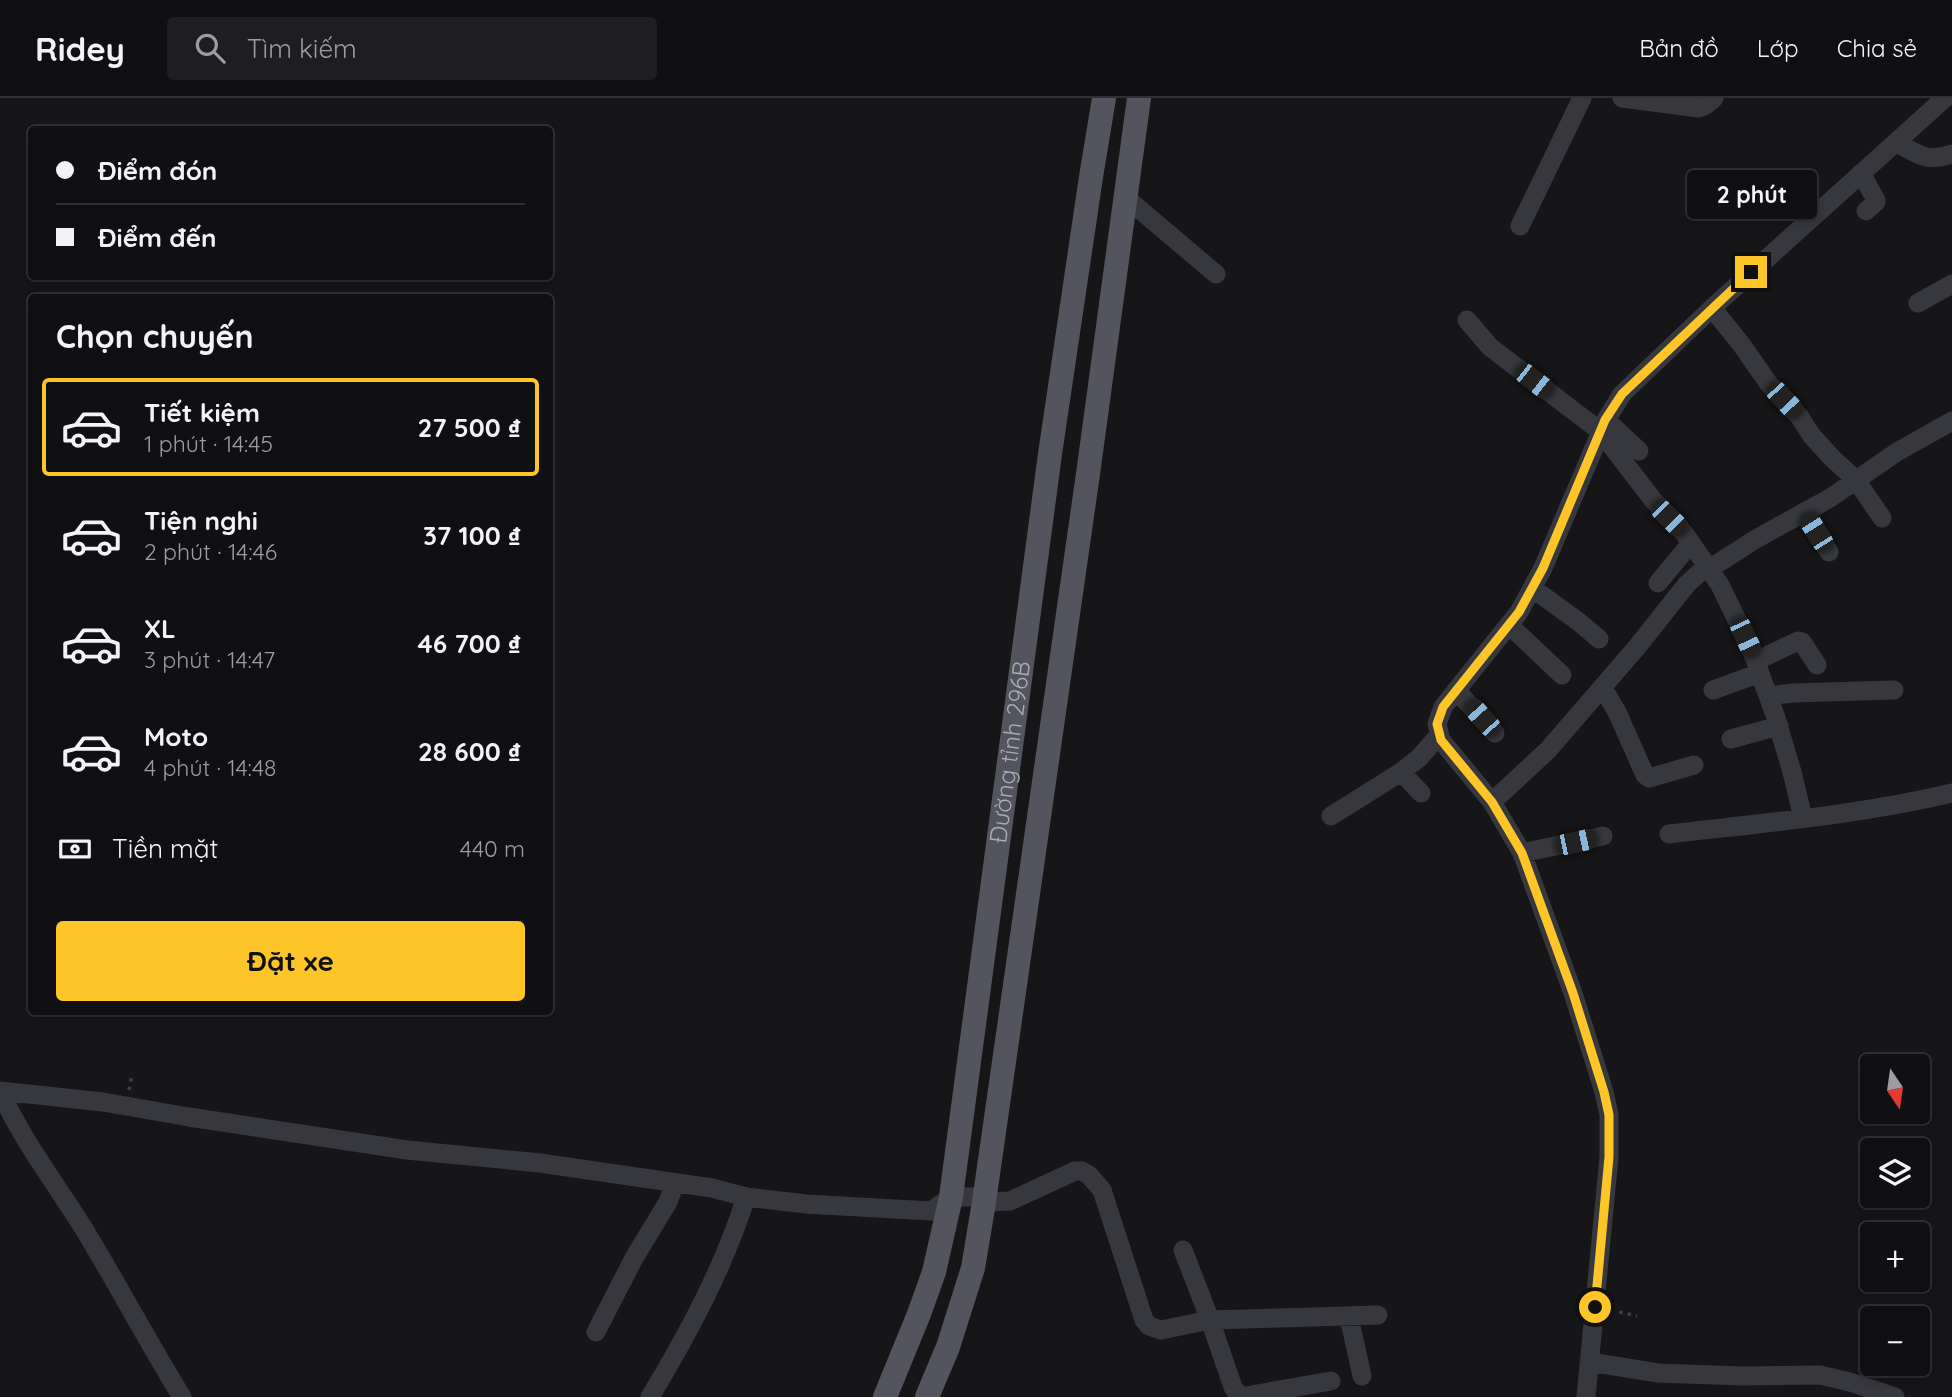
<!DOCTYPE html>
<html lang="vi">
<head>
<meta charset="utf-8">
<style>
	:root { --surface:#101013; --page:#1e1e21; --text:#f1f3f6; --muted:#9c9da0; --line:#303033; --accent:#fec529 }
	body { margin:0; font-family:Quicksand,sans-serif; background:var(--page); color:var(--text); height:100vh; display:flex; flex-direction:column; font-size:26px; white-space:nowrap }
	* { box-sizing:border-box; margin:0 }
	p { font-size:23px; color:var(--muted) }
	.icon { flex:none; width:38px; height:38px; fill:none; stroke:currentColor; stroke-width:2; stroke-linecap:round; stroke-linejoin:round }
	.map { position:relative; flex:1; overflow:hidden }
	.details { position:absolute; left:28px; top:196px; width:525px; height:721px; display:flex; flex-direction:column; background:var(--surface); border-radius:7px; box-shadow:0 4px 10px #0003,0 0 0 2px var(--line) }
	.details>* { flex:none }
	.guide { position:absolute; left:28px; top:28px; width:525px; height:154px; border-radius:7px; box-shadow:0 4px 10px #0003,0 0 0 2px var(--line); display:grid; align-content:center; height:154px; padding:0 28px; background:var(--surface) }
	.needle { width:46px; rotate:167deg }
	.buttons { position:absolute; left:1860px; top:956px; display:grid; gap:14px }
	.buttons a { display:grid; place-items:center; width:70px; height:70px; border-radius:7px; background:var(--surface); box-shadow:0 4px 10px #0003,0 0 0 2px var(--line); font-size:35px }
	.end { position:absolute; width:32px; height:32px; margin:-16px; border:9px solid #fec529; background:#111; box-shadow:0 0 0 4px #111 }
	.from { border-radius:50% }
	.bubble { position:absolute; height:49px; border-radius:7px; background:var(--surface); box-shadow:0 4px 10px #0003,0 0 0 2px var(--line); font-size:23px; font-weight:700; line-height:49px; text-align:center }
	.car { position:absolute; width:21px; height:42px; margin:-21px -10px; border-radius:9px; box-shadow:0 0 5px 2px #0007; background:linear-gradient(#222 24%,#8ab4d8 0 40%,#222 0 76%,#8ab4d8 0 86%,#222 0) }
	.guide b { display:flex; align-items:center; gap:24px; height:66px; font-size:26px }
	.guide b+b { border-top:2px solid var(--line) }
	.guide i { width:18px; height:18px; background:var(--text) }
	ul { padding:0; list-style:none }
	li { display:flex; align-items:center; gap:21px; height:98px; margin:0 14px 10px; padding:0 14px; border:4px solid transparent; border-radius:7px }
	li div { flex:1 }
	li b { display:block; font-size:26px }
	li em { font-style:normal; font-weight:700 }
	li.current { border-color:var(--accent) }
	li>.icon { width:63px; height:63px; stroke-width:1.5 }
	h2 { padding:0 28px; font-size:32px; line-height:84px }
	.pay { display:flex; align-items:center; gap:18px; height:77px; padding:0 28px; font-size:26px }
	.pay p { margin-inline-start:auto }
	.action { display:flex; gap:14px; margin-top:auto; padding:14px 28px }
	.action a { flex:1; height:80px; border-radius:7px; background:var(--accent); color:#111; font-size:28px; font-weight:700; line-height:80px; text-align:center }
	header { display:flex; align-items:center; gap:42px; box-sizing:border-box; height:98px; padding:0 35px; background:var(--surface); border-bottom:2px solid var(--line) }
	header strong { font-size:33px }
	nav { display:flex; gap:38px; margin-inline-start:auto; font-size:24px }
	.search { width:490px; height:63px; background:var(--page); display:flex; align-items:center; gap:18px; box-sizing:border-box; padding:0 24px; border-radius:7px; color:var(--muted); font-size:26px }
	.map>svg:first-child { display:block }
	.lines { fill:none; stroke-linecap:round; stroke-linejoin:round }
	.path { stroke:#3d3f45; stroke-width:3.5; stroke-dasharray:3.5 5; stroke-linecap:butt }
	.minor { stroke:#37383e; stroke-width:19 }
	.major { stroke:#53545d; stroke-width:24 }
	.route { stroke:#fec529; stroke-width:9 }
	.labels { text-anchor:middle; stroke-width:6; stroke-linejoin:round; paint-order:stroke }
	.street-label { font-size:24px; fill:#a7acb9; stroke:#111114 }
</style>
</head>
<body>
<header>
<strong>Ridey</strong>
<div class="search"><svg class="icon" aria-label="search" viewBox="0 0 24 24"><circle cx="10" cy="10" r="6"/><path d="M15 15l6 6"/></svg>Tìm kiếm</div>
<nav><a>Bản đồ</a><a>Lớp</a><a>Chia sẻ</a></nav>
</header>
<div class="map">
<svg width="1952" height="1299" viewBox="0 0 1952 1299">
	<rect width="100%" height="100%" fill="#161619"/>
	<g class="lines">
		<path class="path" d="M129,992L132,977
			M1611,1212L1637,1218"/>
		<path class="minor" d="M1622,0L1699,10L1706,7L1714,0
			M1896,44C1917,56 1927,65 1952,56
			M1861,75L1876,102V104L1866,113
			M1125,99L1216,176
			M1520,128L1582,0
			M1918,205L1952,186
			M1712,210L1741,246L1769,286L1799,318L1812,338L1832,360L1856,382L1882,420
			M1467,222L1490,249L1600,333L1653,402L1684,435L1707,468L1720,487L1752,553L1776,620L1792,674L1803,720
			M1606,322L1639,353
			M1804,414L1829,454
			M1709,471L1756,441L1830,400L1897,354L1952,323
			M1658,485L1691,445
			M1532,490L1579,524L1599,541
			M1509,527L1562,577
			M1756,563L1798,543L1802,544L1817,567
			M1603,590L1617,614L1645,677L1649,680L1694,667
			M1456,592L1495,635
			M1713,592L1760,575
			M1768,598L1792,595L1894,592
			M1731,641L1779,628
			M1401,674L1421,695
			M1492,704L1548,652L1637,549L1687,486L1707,468
			M1331,718L1401,674L1419,660L1439,637
			M1669,736C1763,725 1859,717 1952,695
			M1522,755L1603,738
			M0,993L103,1004L189,1019L407,1052L540,1065L712,1090L746,1099L806,1106L931,1113L951,1099H973L984,1104L1010,1103L1075,1073H1082L1089,1077L1102,1092L1144,1222L1149,1228L1161,1232L1210,1222L1378,1217
			M0,993C22,1042 56,1086 84,1131C118,1187 148,1244 182,1299
			M1183,1152L1210,1222L1233,1289L1239,1298H1246L1331,1283
			M1349,1219L1362,1278
			M596,1234L634,1160L668,1104L675,1085
			M1590,1264L1658,1275L1742,1278L1820,1277L1850,1284L1895,1299
			M650,1299C688,1236 724,1169 746,1099
			M1586,1299L1609,1059V1017L1604,994L1573,895L1522,755L1492,704L1441,642L1437,626L1443,609L1519,514L1543,470L1606,322L1622,296L1712,210L1945,0"/>
		<g class="major">
			<path id="s1" d="M885,1299L919,1216L934,1174L951,1099L1050,356L1091,79L1104,0"/>
			<path d="M927,1299L948,1249L973,1170L984,1104L1088,376L1139,0"/>
		</g>
	</g>
	<g class="lines">
		<path class="route" d="M1595,1209L1609,1059V1017L1604,994L1573,895L1522,755L1492,704L1441,642L1437,626L1443,609L1519,514L1543,470L1605,322L1622,296L1751,174"/>
	</g>
	<g class="labels">
		<g class="street-label">
			<text dy="8" stroke="none"><textPath href="#s1" startOffset="660">Đường tỉnh 296B</textPath></text>
		</g>
	</g>
</svg>
<div class="buttons">
<a><svg class="needle" viewBox="-14 -14 28 28"><path d="M0-13l5 13h-10z" fill="#e53935"/><path d="M0 13l5-13h-10z" fill="#9c9da0"/></svg></a>
<a><svg class="icon" aria-label="layers" viewBox="0 0 24 24"><path d="M12 4l9 5-9 5-9-5zM3 14l9 5 9-5"/></svg></a>
<a>+</a>
<a>−</a>
</div>
<i class="end from" style="left:1595px;top:1209px"></i>
<i class="end" style="left:1751px;top:174px"></i>
<div class="bubble" style="left:1687px;top:72px;width:130px">2 phút</div>
<i class="car" style="left:1534px;top:283px;rotate:128deg"></i>
<i class="car" style="left:1784px;top:302px;rotate:137deg"></i>
<i class="car" style="left:1669px;top:420px;rotate:135deg"></i>
<i class="car" style="left:1816px;top:434px;rotate:328deg"></i>
<i class="car" style="left:1745px;top:539px;rotate:155deg"></i>
<i class="car" style="left:1482px;top:620px;rotate:318deg"></i>
<i class="car" style="left:1576px;top:744px;rotate:78deg"></i>
<div class="guide">
<b><i class="from"></i>Điểm đón</b>
<b><i></i>Điểm đến</b>
</div>
<section class="details">
<h2>Chọn chuyến</h2>
<ul>
<li class="current"><svg class="icon" aria-label="car" viewBox="0 0 24 24"><path d="M5 17H2v-5l4-1 3-4h7l3 4 3 1v5h-3M9 17h6M6 11h13"/><circle cx="7" cy="17" r="2"/><circle cx="17" cy="17" r="2"/></svg><div><b>Tiết kiệm</b><p>1 phút · 14:45</p></div><em>27 500 ₫</em></li>
<li><svg class="icon" aria-label="car" viewBox="0 0 24 24"><path d="M5 17H2v-5l4-1 3-4h7l3 4 3 1v5h-3M9 17h6M6 11h13"/><circle cx="7" cy="17" r="2"/><circle cx="17" cy="17" r="2"/></svg><div><b>Tiện nghi</b><p>2 phút · 14:46</p></div><em>37 100 ₫</em></li>
<li><svg class="icon" aria-label="car" viewBox="0 0 24 24"><path d="M5 17H2v-5l4-1 3-4h7l3 4 3 1v5h-3M9 17h6M6 11h13"/><circle cx="7" cy="17" r="2"/><circle cx="17" cy="17" r="2"/></svg><div><b>XL</b><p>3 phút · 14:47</p></div><em>46 700 ₫</em></li>
<li><svg class="icon" aria-label="car" viewBox="0 0 24 24"><path d="M5 17H2v-5l4-1 3-4h7l3 4 3 1v5h-3M9 17h6M6 11h13"/><circle cx="7" cy="17" r="2"/><circle cx="17" cy="17" r="2"/></svg><div><b>Moto</b><p>4 phút · 14:48</p></div><em>28 600 ₫</em></li>
</ul>
<div class="pay"><svg class="icon" aria-label="cash" viewBox="0 0 24 24"><path d="M3 7h18v10H3z"/><circle cx="12" cy="12" r="2"/></svg>Tiền mặt<p>440 m</p></div>
<div class="action"><a>Đặt xe</a></div>
</section>
</div>
</body>
</html>
